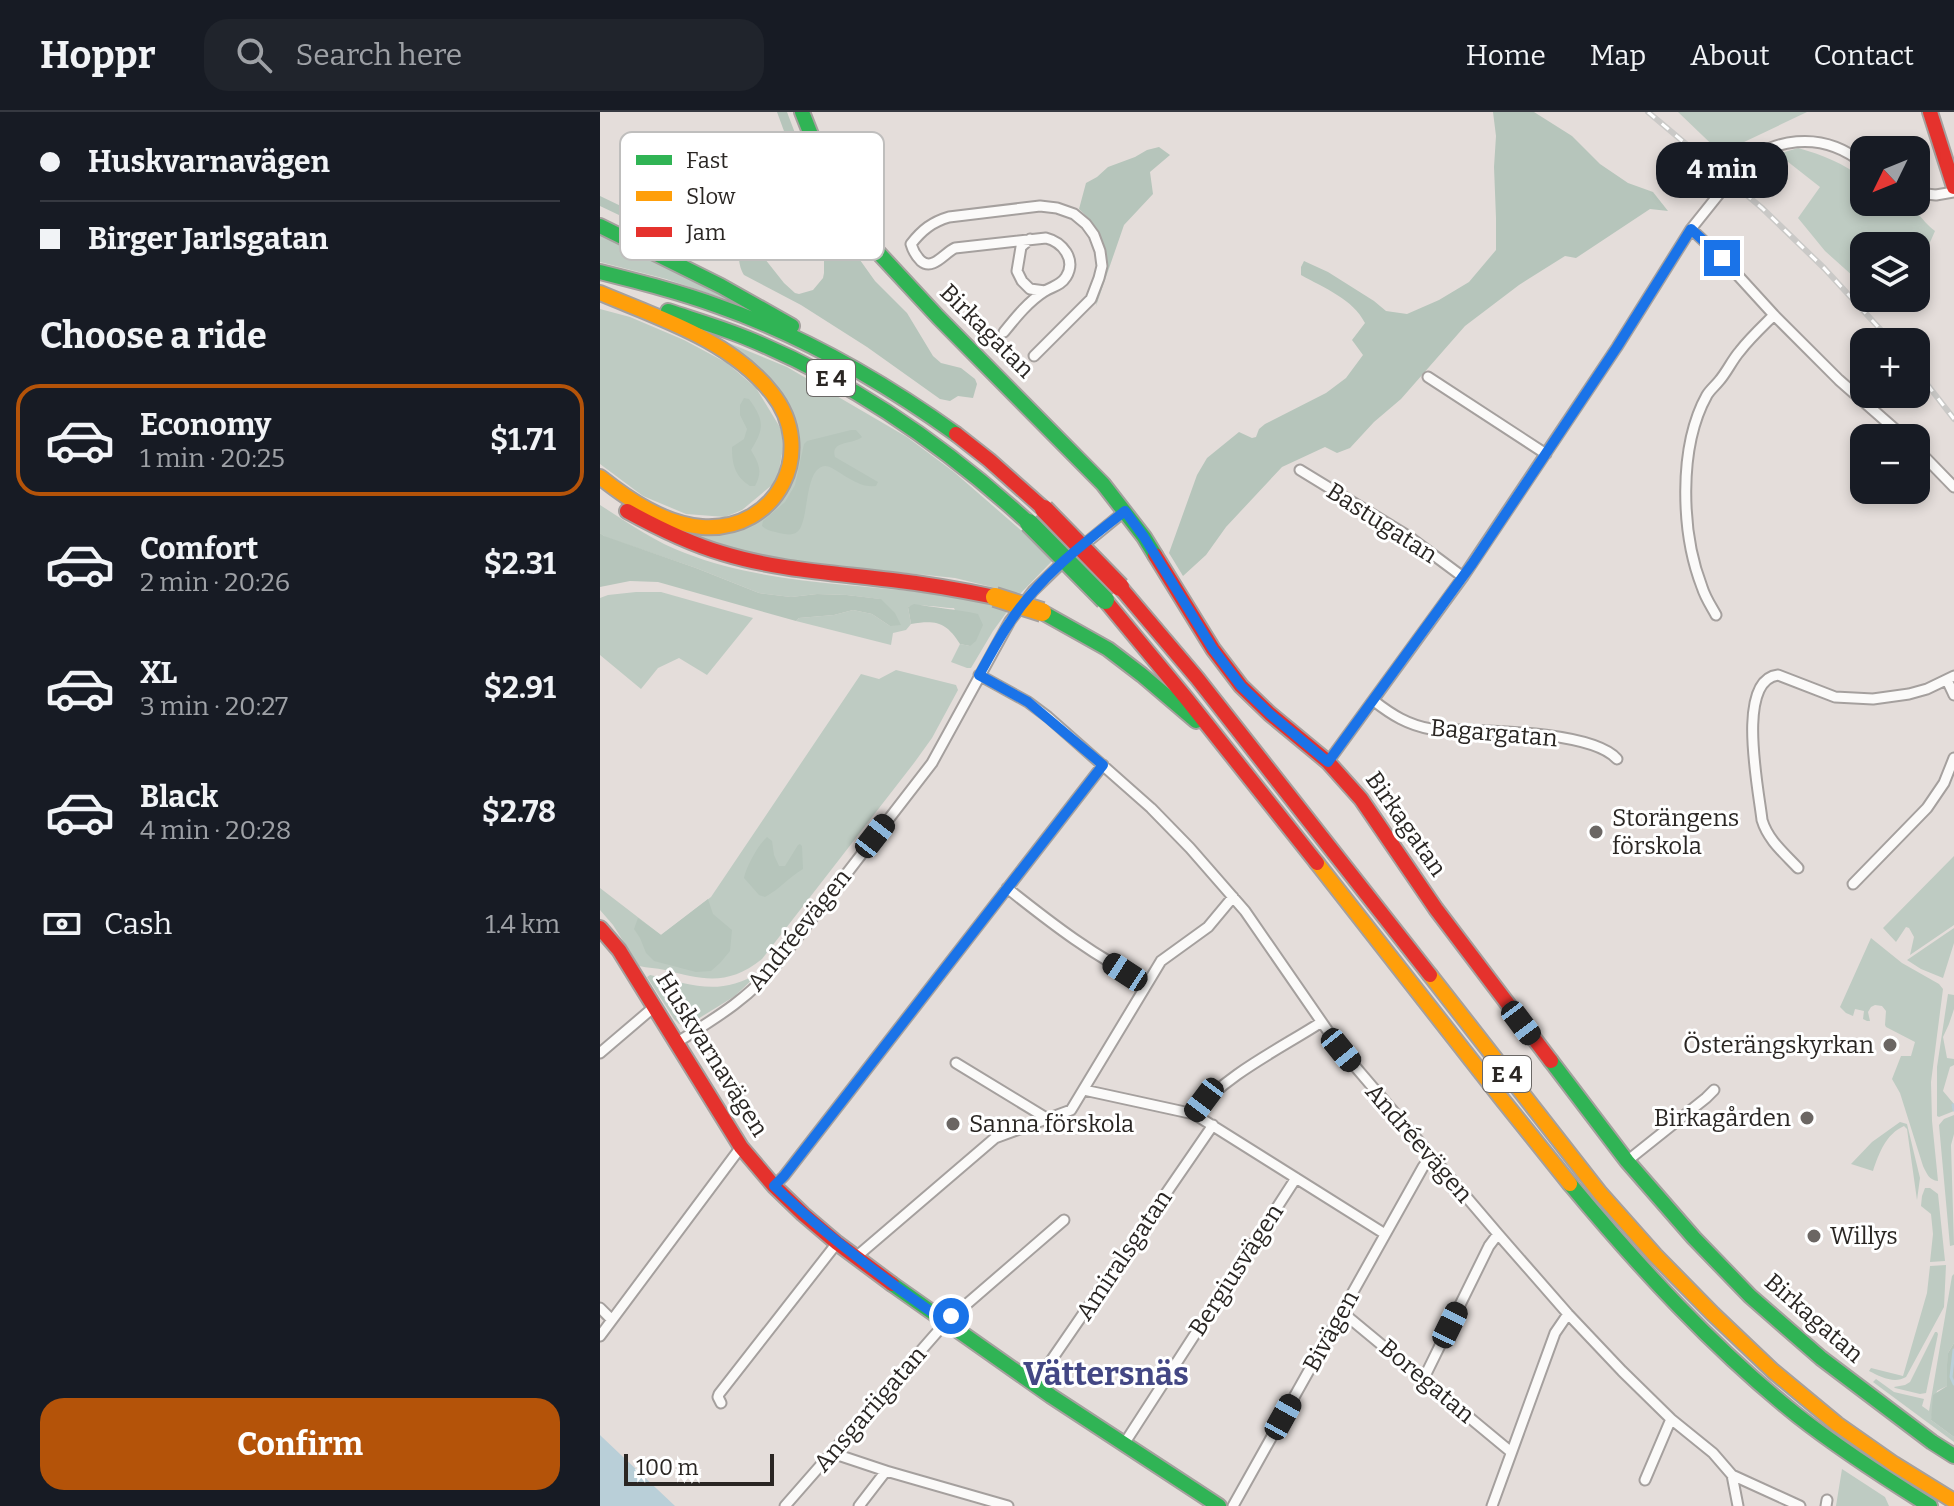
<!DOCTYPE html>
<html lang="en">
<head>
<meta charset="utf-8">
<style>
	:root { --surface:#171b24; --page:#20242c; --text:#f1f3f6; --muted:#9ea1a6; --line:#363941; --accent:#b45309 }
	body { margin:0; font-family:Bitter,serif; background:var(--page); color:var(--text); height:100vh; display:flex; flex-direction:column; font-size:30px; white-space:nowrap }
	* { box-sizing:border-box; margin:0 }
	p { font-size:26px; color:var(--muted) }
	.icon { flex:none; width:44px; height:44px; fill:none; stroke:currentColor; stroke-width:2; stroke-linecap:round; stroke-linejoin:round }
	.map { position:relative; flex:1; overflow:hidden }
	.drawer { display:flex; flex-direction:column; background:var(--surface); width:600px }
	.drawer>* { flex:none }
	.hud { display:grid; align-content:center; height:176px; padding:0 40px; background:var(--surface) }
	.needle { width:52px; rotate:227deg }
	.tools { position:absolute; left:1250px; top:24px; display:grid; gap:16px }
	.tools a { display:grid; place-items:center; width:80px; height:80px; border-radius:16px; background:var(--surface); box-shadow:0 4px 12px #0003; font-size:40px }
	.scale { position:absolute; left:24px; bottom:20px; width:150px; box-sizing:border-box; padding-left:8px; border:4px solid #2a2623; border-top:0; font-size:22px; line-height:28px; white-space:nowrap; color:#2a2623; -webkit-text-stroke:6px #fff; paint-order:stroke }
	.end { position:absolute; width:36px; height:36px; margin:-18px; border:10px solid #1a73e8; background:#fff; box-shadow:0 0 0 4px #fff }
	.from { border-radius:50% }
	.bubble { position:absolute; height:56px; border-radius:24px; background:var(--surface); box-shadow:0 4px 12px #0003; font-size:26px; font-weight:700; line-height:56px; text-align:center }
	.car { position:absolute; width:24px; height:48px; margin:-24px -12px; border-radius:10px; box-shadow:0 0 6px 2px #0007; background:linear-gradient(#222 24%,#8ab4d8 0 40%,#222 0 76%,#8ab4d8 0 86%,#222 0) }
	.hud b { display:flex; align-items:center; gap:28px; height:76px; font-size:30px }
	.hud b+b { border-top:2px solid var(--line) }
	.hud i { width:20px; height:20px; background:var(--text) }
	ul { padding:0; list-style:none }
	li { display:flex; align-items:center; gap:24px; height:112px; margin:0 16px 12px; padding:0 24px; border:4px solid transparent; border-radius:24px }
	li div { flex:1 }
	li b { display:block; font-size:30px }
	li em { font-style:normal; font-weight:700 }
	li.current { border-color:var(--accent) }
	li>.icon { width:72px; height:72px; stroke-width:1.5 }
	h2 { padding:0 40px; font-size:36px; line-height:96px }
	.pay { display:flex; align-items:center; gap:20px; height:88px; padding:0 40px; font-size:30px }
	.pay p { margin-inline-start:auto }
	.primary-button { display:flex; gap:16px; margin-top:auto; padding:16px 40px }
	.primary-button a { flex:1; height:92px; border-radius:24px; background:var(--accent); color:#fff; font-size:32px; font-weight:700; line-height:92px; text-align:center }
	header { display:flex; align-items:center; gap:48px; box-sizing:border-box; height:112px; padding:0 40px; background:var(--surface); border-bottom:2px solid var(--line) }
	header strong { font-size:38px }
	nav { display:flex; gap:44px; margin-inline-start:auto; font-size:28px }
	.search { width:560px; height:72px; background:var(--page); display:flex; align-items:center; gap:20px; box-sizing:border-box; padding:0 28px; border-radius:24px; color:var(--muted); font-size:30px }
	main { display:flex; flex:1; min-height:0 }
	.map>svg:first-child { display:block }
	.green { fill:#becbc2 }
	.forest { fill:#b6c5bb }
	.water { fill:#b9cfd8 }
	.lines { fill:none; stroke-linecap:round; stroke-linejoin:round }
	.stream { stroke:#b9cfd8; stroke-width:3 }
	.street-casing { stroke:#a5a09e; stroke-width:13 }
	.fast-casing { stroke:#a5a09e; stroke-width:18 }
	.slow-casing { stroke:#a5a09e; stroke-width:18 }
	.jam-casing { stroke:#a5a09e; stroke-width:18 }
	.street { stroke:#fbfaf9; stroke-width:9 }
	.fast { stroke:#30b455; stroke-width:14 }
	.slow { stroke:#ff9f0a; stroke-width:14 }
	.jam { stroke:#e5322d; stroke-width:14 }
	.rail-casing { stroke:#cac9c7; stroke-width:6 }
	.rail { stroke:#fff; stroke-width:3; stroke-dasharray:9; stroke-linecap:butt }
	.fast-bridge-casing { stroke:#a5a09e; stroke-width:22; stroke-linecap:butt }
	.slow-bridge-casing { stroke:#a5a09e; stroke-width:22; stroke-linecap:butt }
	.jam-bridge-casing { stroke:#a5a09e; stroke-width:22; stroke-linecap:butt }
	.fast-bridge { stroke:#30b455; stroke-width:18 }
	.slow-bridge { stroke:#ff9f0a; stroke-width:18 }
	.jam-bridge { stroke:#e5322d; stroke-width:18 }
	.route { stroke:#1a73e8; stroke-width:10 }
	.poi-dot { fill:#6b6663; stroke:#fff; stroke-width:3 }
	.labels { text-anchor:middle; stroke-width:6; stroke-linejoin:round; paint-order:stroke }
	.shield { fill:#fff; stroke:#6a6765; stroke-width:2 }
	.shield-label { font-size:22px; font-weight:bold; fill:#2a2623 }
	.street-label { font-size:24px; fill:#2a2623; stroke:#fff }
	.poi-label { font-size:24px; fill:#2a2623; stroke:#fff; text-anchor:start }
	.district-label { font-size:32px; font-weight:bold; fill:#434784; stroke:#fff }
	.key { fill:#fff; stroke:#bfbebd; stroke-width:2 }
	.key-label { font-size:22px; fill:#2a2623 }
</style>
</head>
<body>
<header>
<strong>Hoppr</strong>
<div class="search"><svg class="icon" aria-label="search" viewBox="0 0 24 24"><circle cx="10" cy="10" r="6"/><path d="M15 15l6 6"/></svg>Search here</div>
<nav><a>Home</a><a>Map</a><a>About</a><a>Contact</a></nav>
</header>
<main>
<section class="drawer">
<div class="hud">
<b><i class="from"></i>Huskvarnavägen</b>
<b><i></i>Birger Jarlsgatan</b>
</div>
<h2>Choose a ride</h2>
<ul>
<li class="current"><svg class="icon" aria-label="car" viewBox="0 0 24 24"><path d="M5 17H2v-5l4-1 3-4h7l3 4 3 1v5h-3M9 17h6M6 11h13"/><circle cx="7" cy="17" r="2"/><circle cx="17" cy="17" r="2"/></svg><div><b>Economy</b><p>1 min · 20:25</p></div><em>$1.71</em></li>
<li><svg class="icon" aria-label="car" viewBox="0 0 24 24"><path d="M5 17H2v-5l4-1 3-4h7l3 4 3 1v5h-3M9 17h6M6 11h13"/><circle cx="7" cy="17" r="2"/><circle cx="17" cy="17" r="2"/></svg><div><b>Comfort</b><p>2 min · 20:26</p></div><em>$2.31</em></li>
<li><svg class="icon" aria-label="car" viewBox="0 0 24 24"><path d="M5 17H2v-5l4-1 3-4h7l3 4 3 1v5h-3M9 17h6M6 11h13"/><circle cx="7" cy="17" r="2"/><circle cx="17" cy="17" r="2"/></svg><div><b>XL</b><p>3 min · 20:27</p></div><em>$2.91</em></li>
<li><svg class="icon" aria-label="car" viewBox="0 0 24 24"><path d="M5 17H2v-5l4-1 3-4h7l3 4 3 1v5h-3M9 17h6M6 11h13"/><circle cx="7" cy="17" r="2"/><circle cx="17" cy="17" r="2"/></svg><div><b>Black</b><p>4 min · 20:28</p></div><em>$2.78</em></li>
</ul>
<div class="pay"><svg class="icon" aria-label="cash" viewBox="0 0 24 24"><path d="M3 7h18v10H3z"/><circle cx="12" cy="12" r="2"/></svg>Cash<p>1.4 km</p></div>
<div class="primary-button"><a>Confirm</a></div>
</section>
<div class="map">
<svg width="1354" height="1394" viewBox="0 0 1354 1394">
	<rect width="100%" height="100%" fill="#e4ddda"/>
	<path class="green" d="M1078,0H1207L1142,31L1127,47Z
		M1198,36C1223,43 1243,51 1264,67V90C1281,90 1303,86 1316,100C1323,107 1327,113 1335,119L1316,162V134H1264V174L1225,139L1198,106L1220,75L1178,42Z
		M0,123L152,196L66,167L0,150Z
		M0,197L30,205L84,228L127,251L156,276L181,317L183,336L178,364L172,373L142,398L125,405L86,402L43,384L0,352Z
		M102,220L187,255L307,325L354,360L454,447L420,482L355,466L172,447L76,419L113,421L185,381L188,296Z
		M0,393C27,410 55,430 85,441C159,470 241,471 319,480C350,483 380,490 409,497L393,519L371,556H367L351,550L360,532L370,534L354,496C342,496 319,491 308,495L311,512L306,518L293,521L291,533L196,509L199,506L234,503L253,498L272,502L290,514L280,487L247,483L217,482L191,485L159,481L96,456L5,425L0,421Z
		M36,480H61L153,506L107,563L79,546L58,556L41,577L0,543V486L8,483Z
		M296,558L356,573L358,578L332,626L314,651L162,847C128,874 104,868 65,858C56,856 48,856 39,854L13,813L0,798V776L61,823L111,785L261,562L279,567Z
		M1354,744V813L1310,843L1314,825L1309,816L1306,815L1296,830L1283,816Z
		M1354,816V831L1343,866L1321,857L1307,848Z
		M1271,826L1302,851L1339,872L1343,877L1331,970L1332,1009L1338,1069C1329,1068 1327,1062 1323,1054L1300,981L1292,967L1301,944H1311L1315,930L1286,915L1285,913L1286,899L1282,894L1275,893L1271,895L1268,900L1270,909H1267L1263,907L1264,899L1255,897L1253,904L1246,901L1240,895Z
		M160,860L135,884L88,913L79,912L74,907L47,865L50,863C92,873 120,885 160,860Z
		M1348,882L1354,883V897L1349,912L1343,925L1347,946L1354,947V953L1350,955L1343,979L1354,992V999L1339,1005L1337,1004V955Z
		M1354,1003V1022L1351,1033L1354,1133L1350,1134L1339,1013L1344,1007Z
		M1300,1010L1307,1012L1320,1066L1317,1088L1307,1017L1304,1014C1286,1022 1279,1041 1273,1059L1251,1052L1272,1030Z
		M1325,1076H1330L1338,1082L1345,1149L1330,1150L1333,1122L1331,1102L1321,1094L1322,1084Z
		M1346,1153L1344,1195L1306,1265C1294,1272 1281,1265 1269,1259L1271,1256L1303,1264L1327,1181L1330,1154Z
		M1354,1162V1231L1348,1241L1347,1274L1337,1279L1331,1308L1354,1325V1330L1273,1270L1276,1267L1294,1280L1324,1287L1322,1294L1329,1299L1352,1164Z
		M1335,1220H1337L1338,1222L1326,1281L1320,1282L1295,1276L1294,1275L1305,1273L1310,1270Z
		M1242,1357L1285,1385L1289,1394H1236Z"/>
	<path class="forest" d="M177,0H187L209,58L220,80L260,148L275,169L307,201L333,244L341,251L361,256L375,267L377,272L373,286L358,284L350,289L340,287L267,235L201,193L144,163C138,154 138,141 140,130L144,128L153,132L184,171L195,181L199,182L213,178L223,166L224,161V128Z
		M893,0H934L972,24L1000,52L1028,71L1053,80L1068,99L1050,97L976,146L965,144L919,173L865,214L801,287L774,310L750,336L737,341L725,335L682,355L626,415L606,443L583,464L569,441L597,363L607,346L639,320L652,326L656,325L659,317L665,312L726,281L746,266L763,243L752,228L765,211C753,187 724,176 701,163V155L704,149L728,160L774,189L786,199L807,202L839,188L869,170L896,138V106L894,55L896,24Z
		M559,35L570,43L550,60L553,82L524,113L496,194C497,185 500,177 503,168C510,139 501,116 479,97L486,71L497,65L508,55L535,45L547,38Z
		M0,84L121,142L119,147L99,141L0,94Z
		M144,286L149,287C165,309 164,317 151,338C159,352 163,359 155,374H150C135,364 132,353 132,335L144,327L147,317L140,303V293Z
		M251,318H256L262,325C253,333 230,328 235,345L278,370L276,374C255,377 236,354 225,354C203,356 210,411 197,420C192,424 185,422 179,421C172,419 168,419 162,414L163,409L185,390L195,373L204,332L207,329Z
		M0,421L4,424L96,456L159,481L191,485L217,482L247,483L281,487L295,501L301,513L290,514L272,502L253,498L234,503L199,506L196,509L58,470L30,469L0,475Z
		M314,492C335,496 357,497 378,502L383,513L376,529L370,534L360,532C346,510 336,508 311,512L308,495Z
		M167,725L172,729L174,743L179,754H185L198,733L200,732L202,734L203,757C189,765 180,777 165,785L159,783L144,766C146,755 158,733 167,725Z
		M108,787L113,802L132,818L130,839L120,851L111,859L96,860L54,849L46,841L40,826L34,817L38,806L61,823Z
		M1354,1211V1325L1331,1308L1333,1283L1347,1274V1253L1348,1241L1354,1231Z"/>
	<path class="water" d="M0,1323L2,1325L75,1394H0Z"/>
	<g class="lines">
		<path class="stream" d="M1353,993L1354,998
			M1354,1238L1351,1265L1354,1272"/>
		<defs>
			<path id="street" d="M1134,63C1169,23 1223,18 1264,52
				M1316,81L1336,83L1354,80
				M1091,117L1122,146L1174,203L1239,268L1305,326
				M430,127L421,135L417,159L422,169L430,177L445,179
				M404,220C416,205 429,189 445,179C454,174 461,173 466,165C477,147 462,130 446,126L355,136C344,141 333,159 321,149C316,144 313,139 311,132C322,118 332,110 349,105L440,94L457,96L474,102L486,112L494,123L500,139L502,154L499,166L491,187L434,244
				M828,265L946,342
				M1316,336L1354,375
				M700,358L808,424L863,465
				M481,435L525,399
				M1116,503C1111,494 1105,485 1102,475C1081,421 1078,335 1107,283C1110,278 1115,274 1119,269C1127,260 1132,248 1140,239C1150,226 1162,215 1174,203
				M379,563L428,590L448,605L551,696L590,736L645,799L741,938L898,1122L968,1202L1022,1259L1071,1307L1113,1341L1132,1363L1138,1394
				M1347,568L1354,583
				M774,589C792,603 808,613 831,617C872,619 990,617 1017,647
				M728,650L863,465L1017,235L1091,117L1127,72
				M1198,756C1184,741 1168,728 1162,708C1159,679 1135,568 1178,563L1235,585L1273,587L1309,582L1327,577L1354,564
				M1253,772L1327,696L1344,671L1354,646
				M407,776C451,811 496,846 547,870
				M76,931C114,907 147,888 176,853L332,651L410,509L433,479L466,447
				M0,941L54,895
				M356,951L448,1007
				M484,978L594,1002L785,1122
				M594,1002C622,965 681,936 720,911
				M1027,1049L1106,986L1114,978
				M174,1074L184,1064L503,653
				M256,1145L395,1026L471,998L561,849L608,815L633,785
				M0,1196L12,1208
				M742,1200L911,1340
				M0,1224L141,1035
				M824,1266L889,1134L898,1122
				M435,1272L613,1013
				M121,1291L118,1285L119,1282L237,1131
				M524,1332L696,1066
				M232,1341L286,1359L408,1394
				M1132,1363L1200,1394
				M1045,1368L1071,1307
				M185,1394L346,1210L464,1108
				M259,1394L286,1359
				M633,1394L823,1055L831,1044
				M892,1394L955,1221L968,1202
				M1226,1394L1227,1388"/>
			<path id="fast" d="M202,0L232,76L261,122L338,205L503,372L544,425L555,443
				M0,114L121,174L192,214
				M0,160C40,170 80,180 118,194C204,224 282,269 356,322
				M68,199C95,208 123,216 149,227C254,270 346,335 429,411
				M442,500L508,537L542,563L596,609
				M951,949L1027,1049L1094,1126L1150,1184L1221,1246L1332,1330L1354,1344
				M970,1072C1039,1155 1114,1237 1198,1304C1240,1337 1285,1366 1330,1394
				M292,1172L451,1284L619,1394"/>
			<path id="slow" d="M0,181C59,206 130,228 172,281C218,339 178,420 102,415C64,412 29,388 0,365
				M717,751L901,986L970,1072
				M830,863L1000,1081L1055,1143L1113,1202L1173,1259L1237,1312L1294,1352L1354,1389"/>
			<path id="jam" d="M1330,0L1354,75
				M356,322L389,348L444,397
				M27,399C58,416 88,431 122,441C177,458 235,461 292,468C327,472 361,478 395,485
				M555,443L613,537L641,574L670,602L728,650L761,687L836,797L951,949
				M520,475L597,566L830,863
				M505,488L586,586L717,751
				M0,816L19,838L141,1035L174,1074L203,1102L237,1131L292,1172"/>
		</defs>
		<use href="#street" class="street-casing"/>
		<use href="#fast" class="fast-casing"/>
		<use href="#slow" class="slow-casing"/>
		<use href="#jam" class="jam-casing"/>
		<use href="#street" class="street"/>
		<use href="#fast" class="fast"/>
		<use href="#slow" class="slow"/>
		<use href="#jam" class="jam"/>
		<defs>
			<path id="rail" d="M1048,0L1162,96L1224,156L1292,230
				M1316,258L1354,307"/>
		</defs>
		<use href="#rail" class="rail-casing"/>
		<use href="#rail" class="rail"/>
		<defs>
			<path id="fast-bridge" d="M429,411L505,488"/>
			<path id="slow-bridge" d="M395,485L442,500"/>
			<path id="jam-bridge" d="M444,397L520,475"/>
		</defs>
		<use href="#fast-bridge" class="fast-bridge-casing"/>
		<use href="#slow-bridge" class="slow-bridge-casing"/>
		<use href="#jam-bridge" class="jam-bridge-casing"/>
		<use href="#fast-bridge" class="fast-bridge"/>
		<use href="#slow-bridge" class="slow-bridge"/>
		<use href="#jam-bridge" class="jam-bridge"/>
	</g>
	<g class="lines">
		<path class="route" d="M351,1204L346,1210C285,1168 227,1125 174,1074L184,1064L503,653L428,590L379,563C389,546 398,527 410,510C439,465 484,431 525,399L544,425L613,537L641,574L670,602L728,650L872,452L1017,235L1091,117L1122,146"/>
	</g>
	<g class="poi-dot">
		<circle cx="996" cy="720" r="8"/>
		<circle cx="1290" cy="933" r="8"/>
		<circle cx="1207" cy="1006" r="8"/>
		<circle cx="353" cy="1012" r="8"/>
		<circle cx="1214" cy="1124" r="8"/>
	</g>
	<g class="labels">
		<g class="shield">
			<rect x="207" y="248" width="48" height="36" rx="6"/>
			<rect x="883" y="944" width="48" height="36" rx="6"/>
		</g>
		<g class="shield-label">
			<text x="231" y="274">E 4</text>
			<text x="907" y="970">E 4</text>
		</g>
		<g class="street-label">
			<text transform="translate(387 219) rotate(45)" y="8">Birkagatan</text>
			<text transform="translate(782 411) rotate(33)" y="8">Bastugatan</text>
			<text transform="translate(894 621) rotate(5)" y="8">Bagargatan</text>
			<text transform="translate(806 712) rotate(55)" y="8">Birkagatan</text>
			<text transform="translate(199 818) rotate(-51)" y="8">Andréevägen</text>
			<text transform="translate(112 942) rotate(58)" y="8">Huskvarnavägen</text>
			<text transform="translate(819 1031) rotate(49)" y="8">Andréevägen</text>
			<text transform="translate(524 1143) rotate(-56)" y="8">Amiralsgatan</text>
			<text transform="translate(636 1158) rotate(-57)" y="8">Bergiusvägen</text>
			<text transform="translate(1214 1206) rotate(41)" y="8">Birkagatan</text>
			<text transform="translate(731 1219) rotate(-61)" y="8">Bivägen</text>
			<text transform="translate(827 1269) rotate(40)" y="8">Boregatan</text>
			<text transform="translate(270 1297) rotate(-49)" y="8">Ansgariigatan</text>
		</g>
		<g class="poi-label">
			<text x="1012" y="714">Storängens<tspan x="1012" dy="28">förskola</tspan></text>
			<text x="1274" y="941" text-anchor="end">Österängskyrkan</text>
			<text x="1191" y="1014" text-anchor="end">Birkagården</text>
			<text x="369" y="1020">Sanna förskola</text>
			<text x="1230" y="1132">Willys</text>
		</g>
		<g class="district-label">
			<text x="506" y="1273">Vättersnäs</text>
		</g>
	</g>
	<rect x="20" y="20" width="264" height="128" rx="12" class="key"/>
	<rect x="36" y="43" width="36" height="10" fill="#30b455"/>
	<rect x="36" y="79" width="36" height="10" fill="#ff9f0a"/>
	<rect x="36" y="115" width="36" height="10" fill="#e5322d"/>
	<g class="key-label">
		<text x="86" y="56">Fast</text>
		<text x="86" y="92">Slow</text>
		<text x="86" y="128">Jam</text>
	</g>
</svg>
<div class="tools">
<a><svg class="needle" viewBox="-14 -14 28 28"><path d="M0-13l5 13h-10z" fill="#e53935"/><path d="M0 13l5-13h-10z" fill="#9ea1a6"/></svg></a>
<a><svg class="icon" aria-label="layers" viewBox="0 0 24 24"><path d="M12 4l9 5-9 5-9-5zM3 14l9 5 9-5"/></svg></a>
<a>+</a>
<a>−</a>
</div>
<div class="scale">100 m</div>
<i class="end from" style="left:351px;top:1204px"></i>
<i class="end" style="left:1122px;top:146px"></i>
<div class="bubble" style="left:1056px;top:30px;width:132px">4 min</div>
<i class="car" style="left:275px;top:724px;rotate:38deg"></i>
<i class="car" style="left:525px;top:860px;rotate:303deg"></i>
<i class="car" style="left:921px;top:911px;rotate:143deg"></i>
<i class="car" style="left:741px;top:938px;rotate:141deg"></i>
<i class="car" style="left:604px;top:988px;rotate:217deg"></i>
<i class="car" style="left:850px;top:1213px;rotate:26deg"></i>
<i class="car" style="left:683px;top:1305px;rotate:29deg"></i>
</div>
</main>
</body>
</html>
